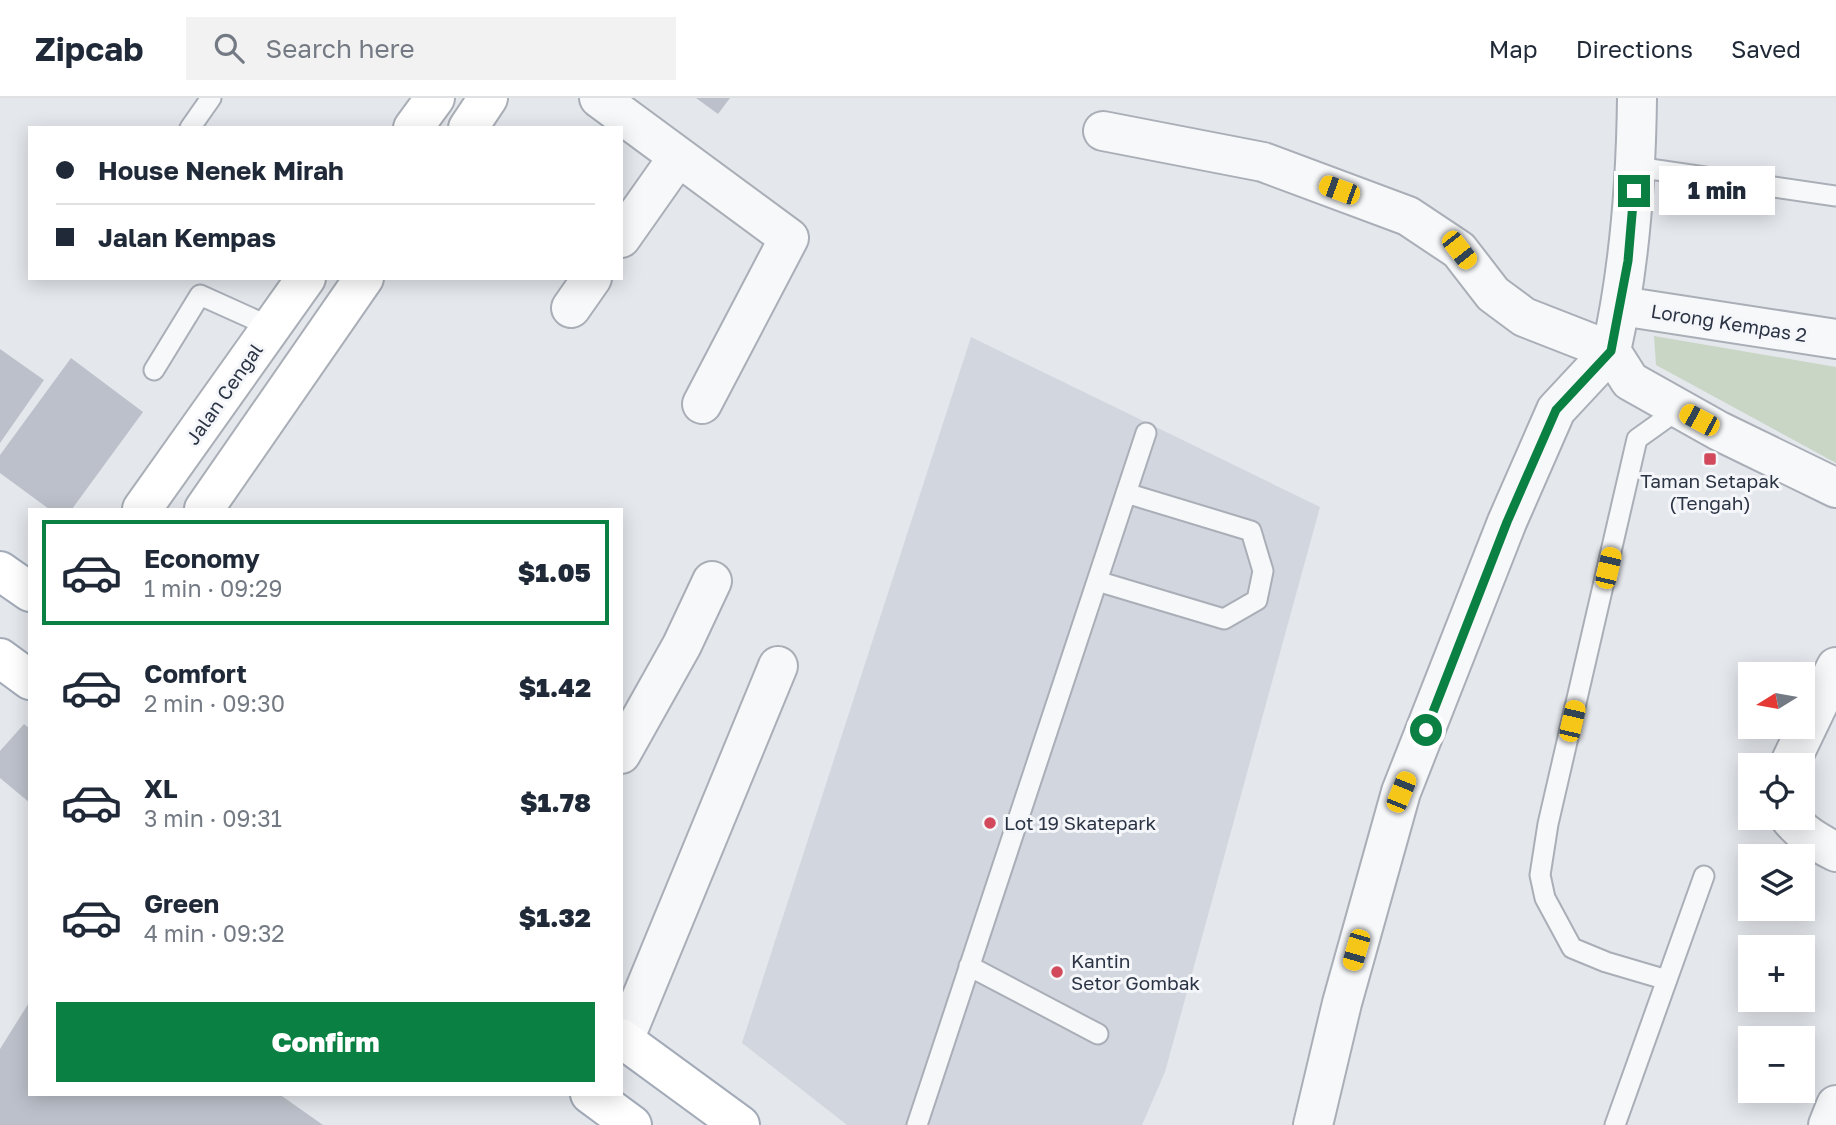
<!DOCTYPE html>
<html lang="en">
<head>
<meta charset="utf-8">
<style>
	:root { --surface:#fff; --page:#f2f2f3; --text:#1f2937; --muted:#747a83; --line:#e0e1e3; --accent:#0b8043 }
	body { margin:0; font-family:"Golos Text",sans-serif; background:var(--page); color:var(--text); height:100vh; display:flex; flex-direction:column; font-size:26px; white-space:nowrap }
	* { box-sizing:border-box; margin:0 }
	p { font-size:23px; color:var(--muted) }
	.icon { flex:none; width:38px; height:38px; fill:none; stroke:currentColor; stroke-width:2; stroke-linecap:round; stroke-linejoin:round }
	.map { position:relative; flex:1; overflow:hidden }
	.drawer { position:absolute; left:28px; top:410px; width:595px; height:588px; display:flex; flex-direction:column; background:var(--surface); border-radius:0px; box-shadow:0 4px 18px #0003 }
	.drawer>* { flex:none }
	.top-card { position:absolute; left:28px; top:28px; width:595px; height:154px; border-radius:0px; box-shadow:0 4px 18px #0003; display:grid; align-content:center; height:154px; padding:0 28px; background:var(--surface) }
	.needle { width:46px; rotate:259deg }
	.controls { position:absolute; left:1738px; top:564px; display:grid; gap:14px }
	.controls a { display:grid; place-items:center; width:77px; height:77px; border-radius:0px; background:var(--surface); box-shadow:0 4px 18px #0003; font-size:35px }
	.end { position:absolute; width:32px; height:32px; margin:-16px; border:9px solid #0b8043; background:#fff; box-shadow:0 0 0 4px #fff }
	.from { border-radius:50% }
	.bubble { position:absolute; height:49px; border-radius:0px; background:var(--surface); box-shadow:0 4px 18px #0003; font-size:23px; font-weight:800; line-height:49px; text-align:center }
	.car { position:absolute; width:21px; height:42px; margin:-21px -10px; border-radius:9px; box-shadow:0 0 5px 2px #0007; background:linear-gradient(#f5c518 24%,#345 0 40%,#f5c518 0 76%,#345 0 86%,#f5c518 0) }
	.top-card b { display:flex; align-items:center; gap:24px; height:66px; font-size:26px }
	.top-card b+b { border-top:2px solid var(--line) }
	.top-card i { width:18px; height:18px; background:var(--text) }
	ul { padding:12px 0 0; list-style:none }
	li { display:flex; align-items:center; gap:21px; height:105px; margin:0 14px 10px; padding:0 14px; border:4px solid transparent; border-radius:0px }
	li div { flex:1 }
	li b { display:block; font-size:26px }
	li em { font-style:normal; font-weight:800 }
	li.on { border-color:var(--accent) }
	li>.icon { width:63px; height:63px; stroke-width:1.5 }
	.primary-button { display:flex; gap:14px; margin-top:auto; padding:14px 28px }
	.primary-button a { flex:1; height:80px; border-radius:0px; background:var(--accent); color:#fff; font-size:28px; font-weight:800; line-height:80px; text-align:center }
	header { display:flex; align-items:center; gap:42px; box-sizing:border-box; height:98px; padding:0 35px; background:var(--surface); border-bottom:2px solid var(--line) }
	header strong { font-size:33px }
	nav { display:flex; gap:38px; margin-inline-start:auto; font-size:24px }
	.search { width:490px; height:63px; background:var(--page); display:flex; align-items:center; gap:18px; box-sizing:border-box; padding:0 24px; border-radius:0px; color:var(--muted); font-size:26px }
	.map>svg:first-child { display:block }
	.built { fill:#d2d6de }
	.green { fill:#c9d6c5 }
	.building { fill:#bbc0ca }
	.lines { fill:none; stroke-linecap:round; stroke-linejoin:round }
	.lane-casing { stroke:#a9aeb7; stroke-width:23 }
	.street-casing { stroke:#a9aeb7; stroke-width:42 }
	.secondary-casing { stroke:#a9aeb7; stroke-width:42 }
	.primary-casing { stroke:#a3abb8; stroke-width:42 }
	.lane { stroke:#f7f8fa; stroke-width:19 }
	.street { stroke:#f7f8fa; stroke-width:38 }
	.secondary { stroke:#fff; stroke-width:38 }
	.primary { stroke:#fff; stroke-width:38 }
	.route { stroke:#0b8043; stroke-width:9 }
	.poi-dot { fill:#d1495b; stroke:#f4f6f9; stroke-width:2.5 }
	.labels { text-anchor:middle; stroke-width:6; stroke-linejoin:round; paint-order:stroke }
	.street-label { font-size:19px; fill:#2b3445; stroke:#f4f6f9 }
	.poi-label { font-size:19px; fill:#2b3445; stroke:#f4f6f9; text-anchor:start }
</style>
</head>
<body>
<header>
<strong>Zipcab</strong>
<div class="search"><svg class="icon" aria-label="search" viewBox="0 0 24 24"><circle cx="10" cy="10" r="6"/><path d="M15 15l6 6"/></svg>Search here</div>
<nav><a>Map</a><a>Directions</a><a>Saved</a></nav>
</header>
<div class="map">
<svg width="1836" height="1027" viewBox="0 0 1836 1027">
	<rect width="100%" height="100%" fill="#e4e7ec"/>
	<path class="built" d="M971,239L1320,409L1165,974L1142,1027H847L742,945Z"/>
	<path class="green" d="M1654,238L1836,269V365L1656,267Z"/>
	<path class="building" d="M696,0H730L718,16Z
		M0,251L44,282L0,345Z
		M71,260L143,314L72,411H49L0,375V357Z
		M24,626L30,631V705L0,680V653Z
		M30,903V996H279L323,1027H0V951Z"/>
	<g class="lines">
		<defs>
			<path id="lane" d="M190,30L211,0
				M1636,69L1836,98
				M154,272L200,197L271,229
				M1097,483L1224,521L1257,502L1263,473L1251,433L1126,395
				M969,868L1098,936
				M1667,882L1606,864L1572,850L1545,800L1540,777L1548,726L1637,341L1679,311
				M917,1027L1146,335
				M1615,1027L1704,778"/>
			<path id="street" d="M599,0L789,140L702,306
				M1637,0C1636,86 1630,169 1611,253L1630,283L1719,333L1836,390
				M1103,33L1263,64L1408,118L1459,152L1493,196L1524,219L1611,253L1556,312L1507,424L1401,694L1342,905L1313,1027
				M621,140L678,59
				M1621,208L1836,241
				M571,210L592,180
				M621,656L682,547L712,483
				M1789,667L1836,569
				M1789,719C1802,736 1817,744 1836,754
				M624,942L778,568
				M1828,1027L1836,1007"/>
			<path id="secondary" d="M413,30L435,0
				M468,30L488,0
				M142,411L306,180
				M204,411L364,180"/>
			<path id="primary" d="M0,473L30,494
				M0,560L30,582
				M621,940L740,1027
				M590,996L632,1027"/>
		</defs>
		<use href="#lane" class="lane-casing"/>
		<use href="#street" class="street-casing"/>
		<use href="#secondary" class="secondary-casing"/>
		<use href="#primary" class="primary-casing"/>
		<use href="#lane" class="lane"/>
		<use href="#street" class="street"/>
		<use href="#secondary" class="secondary"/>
		<use href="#primary" class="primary"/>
	</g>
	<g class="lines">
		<path class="route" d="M1426,632L1507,424L1556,312L1611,253L1628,163L1634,93"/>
	</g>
	<g class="poi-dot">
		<rect x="1703" y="354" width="14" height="14" rx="3.5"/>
		<circle cx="990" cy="725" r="7"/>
		<circle cx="1057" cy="874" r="7"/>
	</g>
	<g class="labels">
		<g class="street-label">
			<text transform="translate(1729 225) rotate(9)" y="7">Lorong Kempas 2</text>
			<text transform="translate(224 296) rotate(-55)" y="7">Jalan Cengal</text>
		</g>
		<g class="poi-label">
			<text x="1710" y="390" text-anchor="middle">Taman Setapak<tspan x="1710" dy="22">(Tengah)</tspan></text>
			<text x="1004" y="732">Lot 19 Skatepark</text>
			<text x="1071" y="870">Kantin<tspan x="1071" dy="22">Setor Gombak</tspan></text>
		</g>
	</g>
</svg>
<div class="controls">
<a><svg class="needle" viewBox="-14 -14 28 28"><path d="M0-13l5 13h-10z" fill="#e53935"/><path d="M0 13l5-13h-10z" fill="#747a83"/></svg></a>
<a><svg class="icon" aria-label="locate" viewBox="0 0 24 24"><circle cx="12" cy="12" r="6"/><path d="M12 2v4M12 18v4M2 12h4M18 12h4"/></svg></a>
<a><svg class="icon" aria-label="layers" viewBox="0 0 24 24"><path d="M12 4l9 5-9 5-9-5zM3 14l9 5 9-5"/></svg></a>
<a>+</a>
<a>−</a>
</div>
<i class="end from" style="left:1426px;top:632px"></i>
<i class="end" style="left:1634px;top:93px"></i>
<div class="bubble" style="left:1659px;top:68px;width:116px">1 min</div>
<i class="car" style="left:1339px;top:92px;rotate:290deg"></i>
<i class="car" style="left:1459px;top:152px;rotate:142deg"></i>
<i class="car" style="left:1699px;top:322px;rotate:298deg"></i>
<i class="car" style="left:1608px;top:470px;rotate:13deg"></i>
<i class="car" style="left:1572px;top:623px;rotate:13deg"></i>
<i class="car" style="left:1401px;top:694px;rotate:22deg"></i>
<i class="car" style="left:1356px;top:852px;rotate:196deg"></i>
<div class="top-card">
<b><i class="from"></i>House Nenek Mirah</b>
<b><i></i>Jalan Kempas</b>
</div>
<section class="drawer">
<ul>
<li class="on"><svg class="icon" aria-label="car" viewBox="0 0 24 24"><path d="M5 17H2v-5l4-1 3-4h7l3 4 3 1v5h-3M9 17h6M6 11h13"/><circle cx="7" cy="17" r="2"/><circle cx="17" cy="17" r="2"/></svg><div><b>Economy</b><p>1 min · 09:29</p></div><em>$1.05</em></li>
<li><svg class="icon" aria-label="car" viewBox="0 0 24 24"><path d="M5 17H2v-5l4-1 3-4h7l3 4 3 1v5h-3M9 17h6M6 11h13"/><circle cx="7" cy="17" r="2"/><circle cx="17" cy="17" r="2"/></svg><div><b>Comfort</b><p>2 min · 09:30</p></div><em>$1.42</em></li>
<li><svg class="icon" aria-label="car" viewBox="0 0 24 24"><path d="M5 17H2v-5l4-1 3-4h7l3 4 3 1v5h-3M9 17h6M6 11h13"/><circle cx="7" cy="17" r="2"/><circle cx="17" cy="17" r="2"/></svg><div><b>XL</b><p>3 min · 09:31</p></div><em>$1.78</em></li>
<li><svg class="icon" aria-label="car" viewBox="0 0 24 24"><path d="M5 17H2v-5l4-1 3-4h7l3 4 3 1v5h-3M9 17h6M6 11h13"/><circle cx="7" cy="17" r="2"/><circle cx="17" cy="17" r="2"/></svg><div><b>Green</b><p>4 min · 09:32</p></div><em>$1.32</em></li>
</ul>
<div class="primary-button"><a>Confirm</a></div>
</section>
</div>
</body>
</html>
